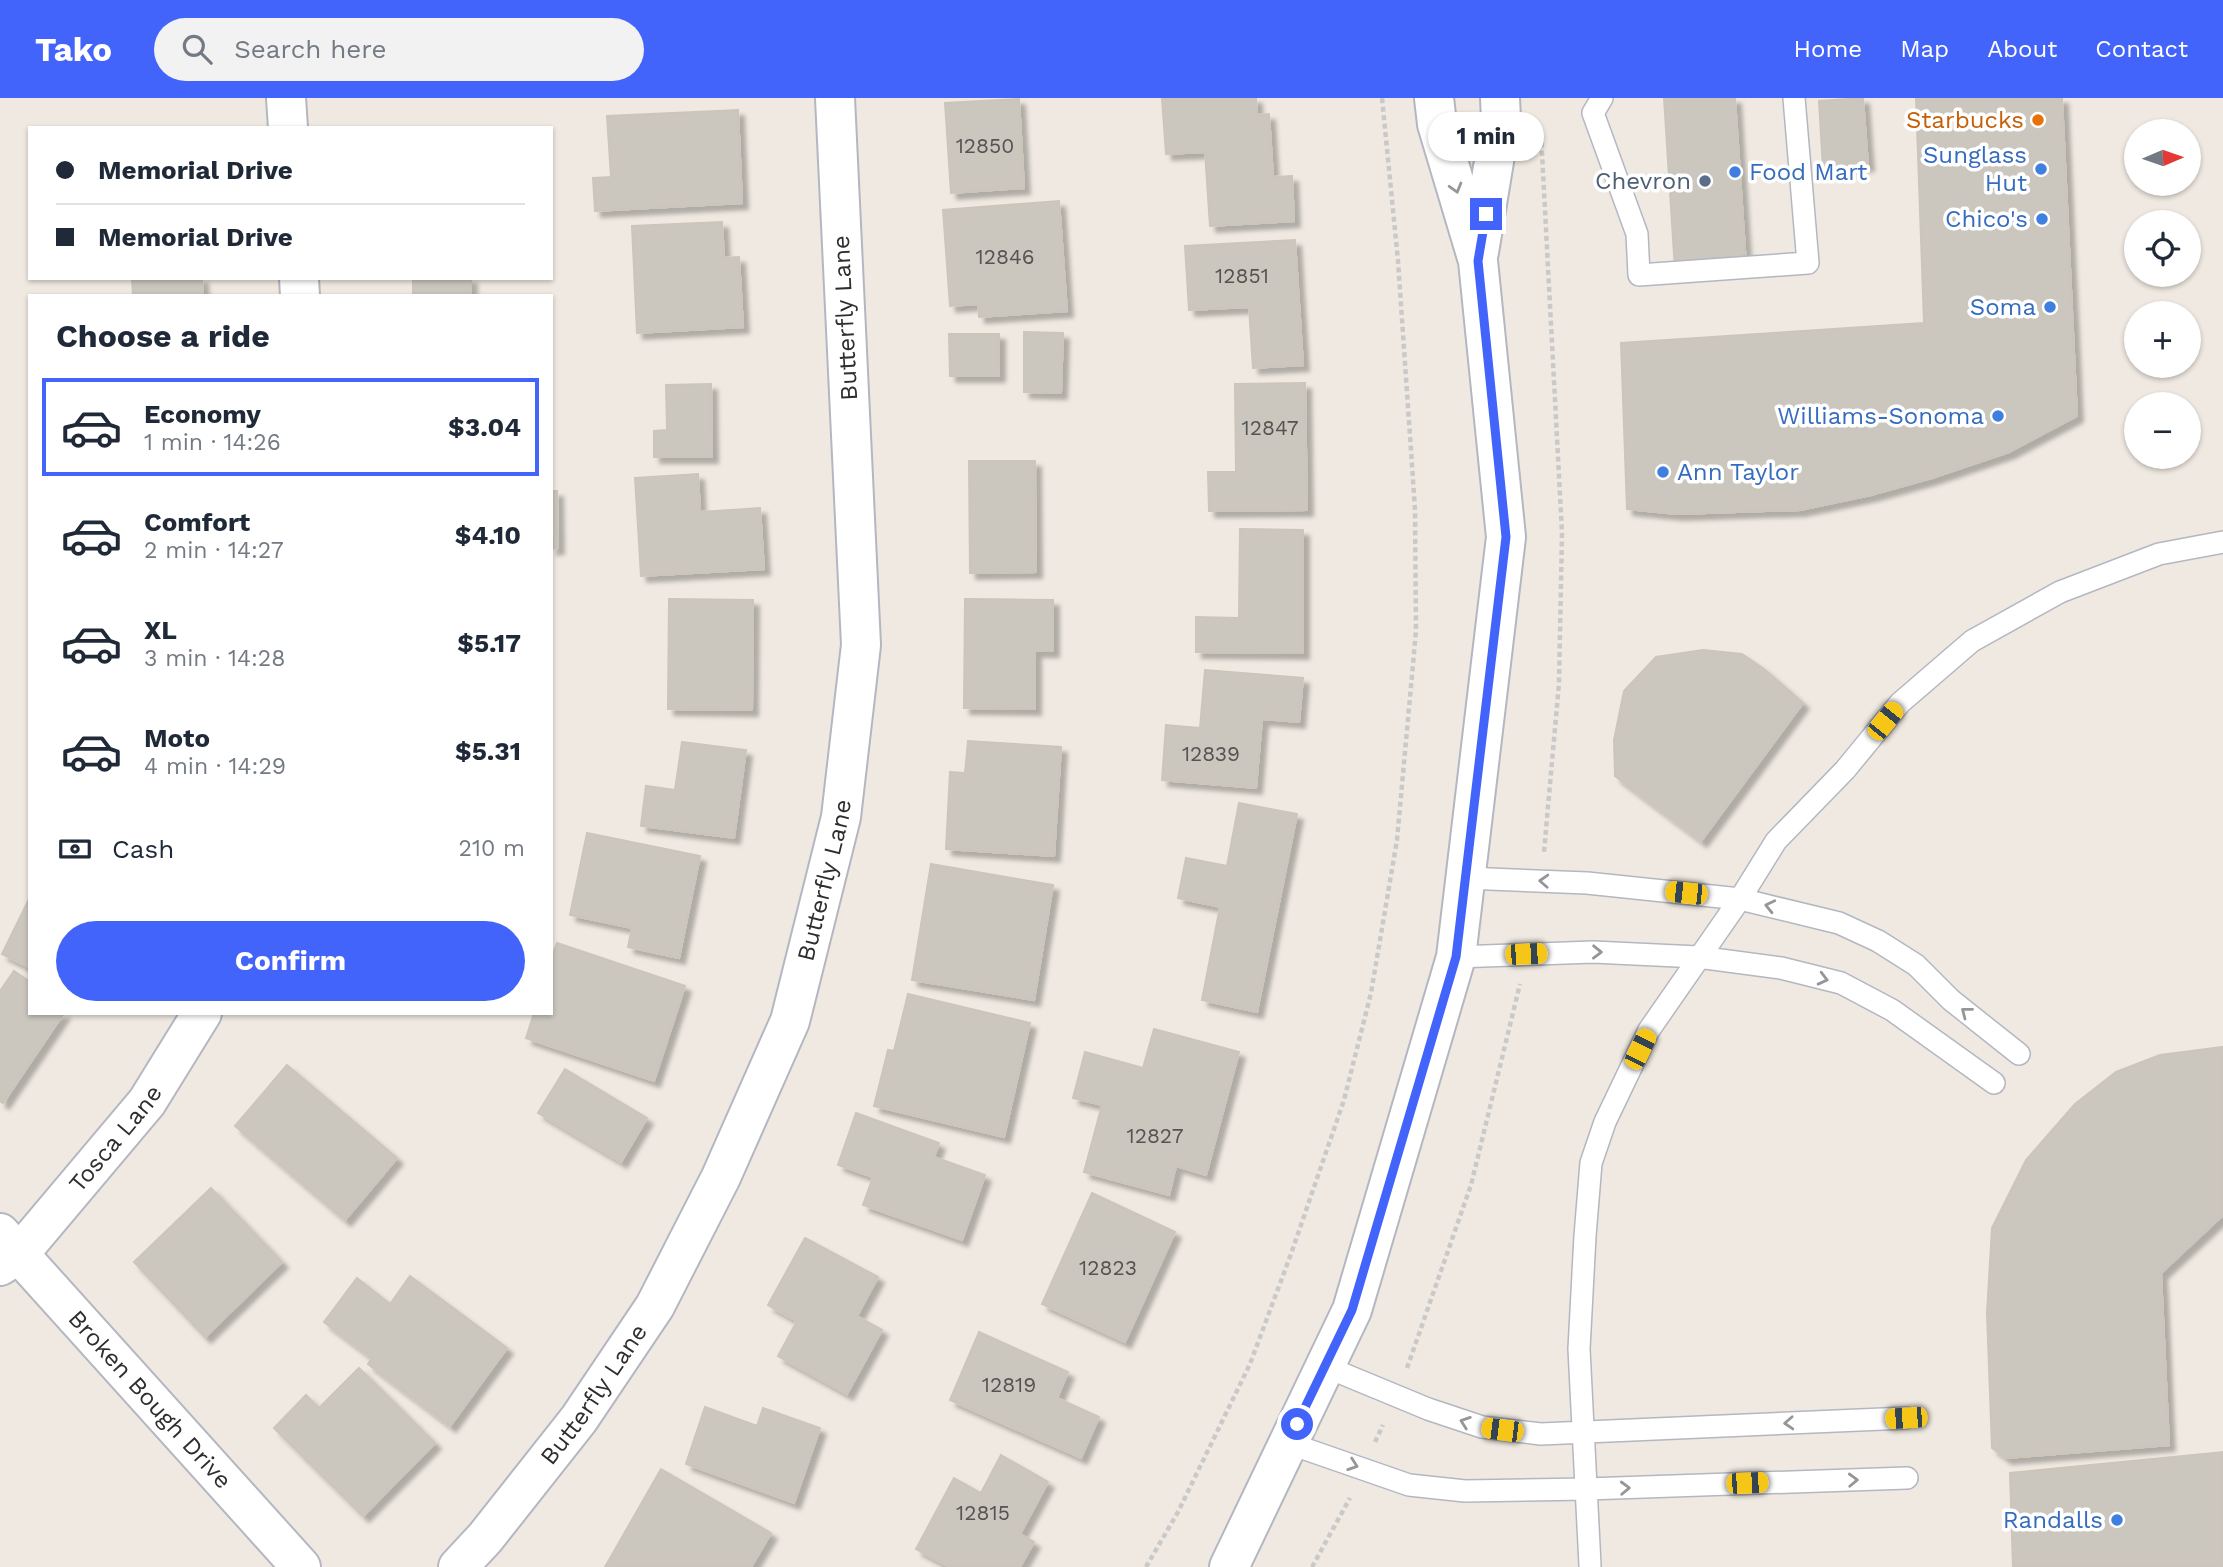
<!DOCTYPE html>
<html lang="en">
<head>
<meta charset="utf-8">
<style>
	:root { --surface:#fff; --page:#f2f2f3; --text:#1f2937; --muted:#747a83; --line:#e0e1e3; --accent:#4264fb }
	body { margin:0; font-family:"Work Sans",sans-serif; background:var(--page); color:var(--text); height:100vh; display:flex; flex-direction:column; font-size:26px; white-space:nowrap }
	* { box-sizing:border-box; margin:0 }
	p { font-size:23px; color:var(--muted) }
	.icon { flex:none; width:38px; height:38px; fill:none; stroke:currentColor; stroke-width:2; stroke-linecap:round; stroke-linejoin:round }
	.map { position:relative; flex:1; overflow:hidden }
	.side { position:absolute; left:28px; top:196px; width:525px; height:721px; display:flex; flex-direction:column; background:var(--surface); border-radius:0px; box-shadow:0 2px 5px #0004 }
	.side>* { flex:none }
	.top-card { position:absolute; left:28px; top:28px; width:525px; height:154px; border-radius:0px; box-shadow:0 2px 5px #0004; display:grid; align-content:center; height:154px; padding:0 28px; background:var(--surface) }
	.needle { width:46px; rotate:88deg }
	.controls { position:absolute; left:2124px; top:21px; display:grid; gap:14px }
	.controls a { display:grid; place-items:center; width:77px; height:77px; border-radius:50%; background:var(--surface); box-shadow:0 2px 5px #0004; font-size:35px }
	.end { position:absolute; width:32px; height:32px; margin:-16px; border:9px solid #4264fb; background:#fff; box-shadow:0 0 0 4px #fff }
	.from { border-radius:50% }
	.bubble { position:absolute; height:49px; border-radius:24px; background:var(--surface); box-shadow:0 2px 5px #0004; font-size:23px; font-weight:700; line-height:49px; text-align:center }
	.car { position:absolute; width:21px; height:42px; margin:-21px -10px; border-radius:9px; box-shadow:0 0 5px 2px #0007; background:linear-gradient(#f5c518 24%,#345 0 40%,#f5c518 0 76%,#345 0 86%,#f5c518 0) }
	.top-card b { display:flex; align-items:center; gap:24px; height:66px; font-size:26px }
	.top-card b+b { border-top:2px solid var(--line) }
	.top-card i { width:18px; height:18px; background:var(--text) }
	ul { padding:0; list-style:none }
	li { display:flex; align-items:center; gap:21px; height:98px; margin:0 14px 10px; padding:0 14px; border:4px solid transparent; border-radius:0px }
	li div { flex:1 }
	li b { display:block; font-size:26px }
	li em { font-style:normal; font-weight:700 }
	li.active { border-color:var(--accent) }
	li>.icon { width:63px; height:63px; stroke-width:1.5 }
	h2 { padding:0 28px; font-size:32px; line-height:84px }
	.pay { display:flex; align-items:center; gap:18px; height:77px; padding:0 28px; font-size:26px }
	.pay p { margin-inline-start:auto }
	.cta { display:flex; gap:14px; margin-top:auto; padding:14px 28px }
	.cta a { flex:1; height:80px; border-radius:42px; background:var(--accent); color:#fff; font-size:28px; font-weight:700; line-height:80px; text-align:center }
	header { display:flex; align-items:center; gap:42px; box-sizing:border-box; height:98px; padding:0 35px; background:var(--accent); color:#fff }
	header strong { font-size:33px }
	nav { display:flex; gap:38px; margin-inline-start:auto; font-size:24px }
	.search { width:490px; height:63px; background:var(--page); display:flex; align-items:center; gap:18px; box-sizing:border-box; padding:0 24px; border-radius:38px; color:var(--muted); font-size:26px }
	.map>svg:first-child { display:block }
	.building { fill:#cbc7bf; stroke:#cbc5ba; stroke-width:2; filter:url(#shadow) }
	.lines { fill:none; stroke-linecap:round; stroke-linejoin:round }
	.service-casing { stroke:#b4b7c1; stroke-width:24 }
	.minor-casing { stroke:#b4b7c1; stroke-width:42 }
	.secondary-casing { stroke:#b4b7c1; stroke-width:42 }
	.path { stroke:#c9c9c9; stroke-width:4.5; stroke-dasharray:5 3.5; stroke-linecap:butt }
	.service { stroke:#fff; stroke-width:21 }
	.minor { stroke:#fff; stroke-width:38 }
	.secondary { stroke:#fff; stroke-width:38 }
	.oneway { stroke:#969696 }
	.route { stroke:#4264fb; stroke-width:9 }
	.food-dot { fill:#e8710a; stroke:#fff; stroke-width:2.5 }
	.shop-dot { fill:#3f7fe0; stroke:#fff; stroke-width:2.5 }
	.service-dot { fill:#5c6f8a; stroke:#fff; stroke-width:2.5 }
	.labels { text-anchor:middle; stroke-width:7; stroke-linejoin:round; paint-order:stroke }
	.number-label { font-size:21px; fill:#555452 }
	.food-label { font-size:24px; fill:#c56008; stroke:#fff; text-anchor:end }
	.shop-label { font-size:24px; fill:#366cbe; stroke:#fff; text-anchor:end }
	.service-label { font-size:24px; fill:#4e5e75; stroke:#fff; text-anchor:end }
	.street-label { font-size:24px; fill:#2e2e2e; stroke:#fff }
</style>
</head>
<body>
<header>
<strong>Tako</strong>
<div class="search"><svg class="icon" aria-label="search" viewBox="0 0 24 24"><circle cx="10" cy="10" r="6"/><path d="M15 15l6 6"/></svg>Search here</div>
<nav><a>Home</a><a>Map</a><a>About</a><a>Contact</a></nav>
</header>
<div class="map">
<svg width="2223" height="1469" viewBox="0 0 2223 1469">
	<defs>
		<filter id="shadow"><feDropShadow dx="6" dy="6" stdDeviation="2" flood-color="#0004"/></filter>
	</defs>
	<rect width="100%" height="100%" fill="#efe9e1"/>
	<path class="building" d="M1162,0H1256L1257,17L1269,16L1273,79L1292,78L1294,123L1210,128L1205,54L1166,56Z
		M1664,0H1735L1746,167L1675,172Z
		M1863,0L1868,67L1823,71L1819,3Z
		M1916,0H2062L2077,318L2009,354L1932,380L1871,397L1800,412L1677,416L1627,411L1621,245L1924,225Z
		M1019,1L1024,90L951,95L945,5Z
		M738,12L742,105L595,113L593,80L611,79L607,18Z
		M1059,103L1067,213L979,219L978,206L950,208L943,112Z
		M722,124L724,160L739,159L743,229L637,235L632,128Z
		M1295,142L1303,267L1253,270L1249,209L1189,212L1185,148Z
		M132,180H202L203,198H133Z
		M413,180H471V198H413Z
		M1024,234L1063,235L1061,295L1024,294Z
		M949,236H999V278H950Z
		M1305,285L1307,412L1209,413L1208,374H1236L1235,286Z
		M711,286L712,359H654V333L667,332L666,287Z
		M969,363H1035L1036,474L970,475Z
		M698,376L700,414L760,410L764,471L641,478L635,380Z
		M551,393H557L558,450L551,451Z
		M1240,431L1303,432V555L1196,554V519L1239,520Z
		M669,501L753,502L752,612L668,611Z
		M965,501L1053,502V553H1035V611L964,610Z
		M1703,552L1742,556L1764,571L1803,605L1701,743L1615,678L1614,642L1624,593L1656,559Z
		M1205,572L1303,580L1299,624L1262,621L1256,690L1162,682L1166,627L1200,630Z
		M968,643L1061,649L1054,758L946,751L950,674L965,675Z
		M682,644L746,652L734,740L641,728L646,688L675,692Z
		M1239,705L1297,716L1257,914L1202,902L1220,809L1178,800L1186,760L1227,768Z
		M587,735L700,758L679,860L628,849L632,830L570,817Z
		M931,766L1053,787L1034,902L912,882Z
		M30,799V870L2,856Z
		M557,845L685,888L654,983L526,940L534,915H551V862Z
		M14,873L30,884V915H64L3,1005L0,1003V893Z
		M908,896L1030,925L1004,1039L874,1008L888,952L894,953Z
		M1154,931L1239,954L1206,1077L1176,1068L1169,1097L1084,1074L1102,1007L1073,1000L1085,954L1143,970Z
		M2223,949V1117L2161,1175L2169,1347L2006,1360L1992,1350L1987,1215L1992,1130L2026,1062L2075,1006L2116,974L2160,957Z
		M287,967L397,1060L345,1122L235,1028Z
		M565,971L647,1020L621,1064L538,1015Z
		M856,1015L939,1045L934,1059L985,1077L962,1142L863,1107L873,1079L838,1067Z
		M211,1090L282,1164L205,1239L134,1164Z
		M1092,1095L1175,1134L1125,1244L1042,1206Z
		M805,1140L878,1179L857,1218L882,1232L847,1296L778,1258L797,1223L768,1207Z
		M410,1178L507,1250L450,1328L368,1266L372,1260L324,1224L357,1180L390,1206Z
		M979,1234L1068,1274L1057,1300L1099,1319L1081,1360L950,1302Z
		M359,1270L435,1345L363,1418L274,1330L306,1297L319,1310Z
		M705,1309L757,1328L763,1310L820,1330L794,1405L686,1366Z
		M2223,1354V1469H2013L2010,1375Z
		M1001,1357L1048,1384L1020,1436L1034,1444L1020,1469H950L916,1451L954,1380L981,1395Z
		M661,1371L771,1435L751,1469H605Z"/>
	<g class="lines">
		<defs>
			<path id="service" d="M1602,0L1593,15L1637,136L1639,177L1808,165L1794,0
				M1465,780L1587,785L1740,801L1839,825L1878,843L1916,867L1951,902L2019,956
				M1456,859L1593,854L1698,859L1781,870L1841,885L1892,912L1994,985
				M1324,1268L1428,1311L1482,1329L1541,1336L1906,1320
				M1288,1345L1409,1387L1465,1393L1587,1391L1907,1380
				M1590,1467L1579,1251L1585,1138L1591,1065L1605,1024L1649,932L1740,801L1776,743L1845,672L1900,605L1972,543L2060,494L2159,456L2223,444"/>
			<g id="minor">
				<path d="M286,0L288,30"/>
				<path d="M299,180L300,198"/>
				<path id="s1" d="M0,1135L301,1469"/>
				<path id="s2" d="M0,1168L19,1156L147,1004L202,915"/>
				<path id="s3" d="M458,1469L485,1440L579,1321L655,1208L721,1079L790,923L841,719L861,547L835,0"/>
			</g>
			<path id="secondary" d="M1479,154L1501,21L1500,0
				M1229,1469L1352,1212L1456,859L1506,439L1478,163L1437,26L1434,0"/>
		</defs>
		<use href="#service" class="service-casing"/>
		<use href="#minor" class="minor-casing"/>
		<use href="#secondary" class="secondary-casing"/>
		<path class="path" d="M1541,36L1562,435L1559,585L1544,754
			M1407,1270L1471,1087L1520,886
			M1375,1344L1383,1327
			M1146,1469L1178,1414L1250,1266L1291,1156L1344,1002L1371,895L1397,742L1416,533L1415,411L1398,163L1382,0
			M1312,1469L1350,1400"/>
		<use href="#service" class="service"/>
		<use href="#minor" class="minor"/>
		<use href="#secondary" class="secondary"/>
	</g>
	<defs><path id="oneway-chevron" d="M-2-3.5L2.5 0L-2 3.5" fill="none" stroke-width="1.6" stroke-linecap="round" stroke-linejoin="round" transform="scale(1.75)"/></defs>
	<g class="oneway">
		<use href="#oneway-chevron" transform="translate(1456 90) rotate(74)"/>
		<use href="#oneway-chevron" transform="translate(1544 783) rotate(-177)"/>
		<use href="#oneway-chevron" transform="translate(1770 808) rotate(-167)"/>
		<use href="#oneway-chevron" transform="translate(1597 854) rotate(1)"/>
		<use href="#oneway-chevron" transform="translate(1823 881) rotate(14)"/>
		<use href="#oneway-chevron" transform="translate(1966 914) rotate(-142)"/>
		<use href="#oneway-chevron" transform="translate(1465 1324) rotate(-161)"/>
		<use href="#oneway-chevron" transform="translate(1789 1325) rotate(177)"/>
		<use href="#oneway-chevron" transform="translate(1353 1367) rotate(19)"/>
		<use href="#oneway-chevron" transform="translate(1853 1382) rotate(-2)"/>
		<use href="#oneway-chevron" transform="translate(1625 1390) rotate(-2)"/>
	</g>
	<g class="lines">
		<path class="route" d="M1297,1326L1352,1212L1456,859L1506,439L1478,163L1486,116"/>
	</g>
	<circle class="food-dot" cx="2038" cy="22" r="7"/>
	<g class="shop-dot">
		<circle cx="2041" cy="71" r="7"/>
		<circle cx="1735" cy="74" r="7"/>
		<circle cx="2042" cy="121" r="7"/>
		<circle cx="2050" cy="209" r="7"/>
		<circle cx="1998" cy="318" r="7"/>
		<circle cx="1663" cy="374" r="7"/>
		<circle cx="2117" cy="1422" r="7"/>
	</g>
	<circle class="service-dot" cx="1705" cy="83" r="7"/>
	<g class="labels">
		<g class="number-label">
			<text x="985" y="55">12850</text>
			<text x="1005" y="166">12846</text>
			<text x="1242" y="185">12851</text>
			<text x="1270" y="337">12847</text>
			<text x="1211" y="663">12839</text>
			<text x="1155" y="1045">12827</text>
			<text x="1108" y="1177">12823</text>
			<text x="1009" y="1294">12819</text>
			<text x="983" y="1422">12815</text>
		</g>
		<g class="food-label">
			<text x="2024" y="30">Starbucks</text>
		</g>
		<g class="shop-label">
			<text x="2027" y="65">Sunglass<tspan x="2027" dy="28">Hut</tspan></text>
			<text x="1749" y="82" text-anchor="start">Food Mart</text>
			<text x="2028" y="129">Chico's</text>
			<text x="2036" y="217">Soma</text>
			<text x="1984" y="326">Williams-Sonoma</text>
			<text x="1677" y="382" text-anchor="start">Ann Taylor</text>
			<text x="2103" y="1430">Randalls</text>
		</g>
		<g class="service-label">
			<text x="1691" y="91">Chevron</text>
		</g>
		<g class="street-label">
			<text transform="translate(845 220) rotate(-93)" y="8">Butterfly Lane</text>
			<text dy="8" stroke="none"><textPath href="#s3" startOffset="788">Butterfly Lane</textPath></text>
			<text dy="8" stroke="none"><textPath href="#s2" startOffset="173">Tosca Lane</textPath></text>
			<text dy="8" stroke="none"><textPath href="#s3" startOffset="220">Butterfly Lane</textPath></text>
			<text dy="8" stroke="none"><textPath href="#s1" startOffset="224">Broken Bough Drive</textPath></text>
		</g>
	</g>
</svg>
<div class="controls">
<a><svg class="needle" viewBox="-14 -14 28 28"><path d="M0-13l5 13h-10z" fill="#e53935"/><path d="M0 13l5-13h-10z" fill="#747a83"/></svg></a>
<a><svg class="icon" aria-label="locate" viewBox="0 0 24 24"><circle cx="12" cy="12" r="6"/><path d="M12 2v4M12 18v4M2 12h4M18 12h4"/></svg></a>
<a>+</a>
<a>−</a>
</div>
<i class="end from" style="left:1297px;top:1326px"></i>
<i class="end" style="left:1486px;top:116px"></i>
<div class="bubble" style="left:1428px;top:14px;width:116px">1 min</div>
<i class="car" style="left:1885px;top:623px;rotate:39deg"></i>
<i class="car" style="left:1686px;top:795px;rotate:276deg"></i>
<i class="car" style="left:1526px;top:856px;rotate:88deg"></i>
<i class="car" style="left:1640px;top:951px;rotate:26deg"></i>
<i class="car" style="left:1906px;top:1320px;rotate:267deg"></i>
<i class="car" style="left:1502px;top:1332px;rotate:277deg"></i>
<i class="car" style="left:1747px;top:1385px;rotate:88deg"></i>
<div class="top-card">
<b><i class="from"></i>Memorial Drive</b>
<b><i></i>Memorial Drive</b>
</div>
<section class="side">
<h2>Choose a ride</h2>
<ul>
<li class="active"><svg class="icon" aria-label="car" viewBox="0 0 24 24"><path d="M5 17H2v-5l4-1 3-4h7l3 4 3 1v5h-3M9 17h6M6 11h13"/><circle cx="7" cy="17" r="2"/><circle cx="17" cy="17" r="2"/></svg><div><b>Economy</b><p>1 min · 14:26</p></div><em>$3.04</em></li>
<li><svg class="icon" aria-label="car" viewBox="0 0 24 24"><path d="M5 17H2v-5l4-1 3-4h7l3 4 3 1v5h-3M9 17h6M6 11h13"/><circle cx="7" cy="17" r="2"/><circle cx="17" cy="17" r="2"/></svg><div><b>Comfort</b><p>2 min · 14:27</p></div><em>$4.10</em></li>
<li><svg class="icon" aria-label="car" viewBox="0 0 24 24"><path d="M5 17H2v-5l4-1 3-4h7l3 4 3 1v5h-3M9 17h6M6 11h13"/><circle cx="7" cy="17" r="2"/><circle cx="17" cy="17" r="2"/></svg><div><b>XL</b><p>3 min · 14:28</p></div><em>$5.17</em></li>
<li><svg class="icon" aria-label="car" viewBox="0 0 24 24"><path d="M5 17H2v-5l4-1 3-4h7l3 4 3 1v5h-3M9 17h6M6 11h13"/><circle cx="7" cy="17" r="2"/><circle cx="17" cy="17" r="2"/></svg><div><b>Moto</b><p>4 min · 14:29</p></div><em>$5.31</em></li>
</ul>
<div class="pay"><svg class="icon" aria-label="cash" viewBox="0 0 24 24"><path d="M3 7h18v10H3z"/><circle cx="12" cy="12" r="2"/></svg>Cash<p>210 m</p></div>
<div class="cta"><a>Confirm</a></div>
</section>
</div>
</body>
</html>
